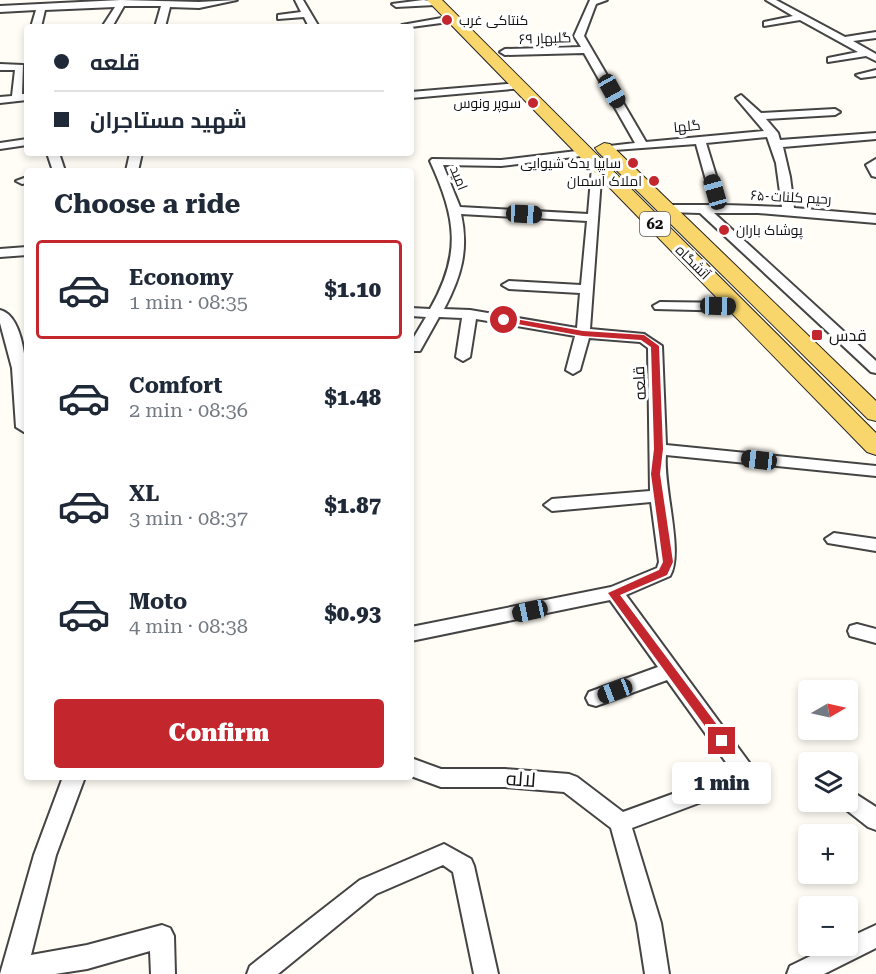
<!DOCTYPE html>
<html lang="en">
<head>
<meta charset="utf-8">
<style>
	:root { --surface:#fff; --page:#f2f2f3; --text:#1f2937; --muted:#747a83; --line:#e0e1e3; --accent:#c4262e }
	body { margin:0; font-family:"Roboto Serif",Cairo,serif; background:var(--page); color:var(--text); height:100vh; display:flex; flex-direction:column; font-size:22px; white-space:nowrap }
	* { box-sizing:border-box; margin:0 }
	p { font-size:20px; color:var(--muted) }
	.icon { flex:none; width:33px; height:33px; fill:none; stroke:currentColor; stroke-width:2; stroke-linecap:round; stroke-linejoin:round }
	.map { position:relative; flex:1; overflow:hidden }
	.panel { position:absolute; left:24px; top:168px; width:390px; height:612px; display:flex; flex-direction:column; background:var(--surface); border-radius:6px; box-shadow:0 3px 9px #0003 }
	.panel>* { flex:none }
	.hud { position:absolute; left:24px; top:24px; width:390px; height:132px; border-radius:6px; box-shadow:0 3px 9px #0003; display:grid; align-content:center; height:132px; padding:0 30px; background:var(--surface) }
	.needle { width:39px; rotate:81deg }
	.tools { position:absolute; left:798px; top:680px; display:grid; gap:12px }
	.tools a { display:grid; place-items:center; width:60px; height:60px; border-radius:6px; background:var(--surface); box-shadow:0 3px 9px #0003; font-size:30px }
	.end { position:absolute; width:27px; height:27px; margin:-14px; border:8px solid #c4262e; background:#fff; box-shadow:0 0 0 3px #fff }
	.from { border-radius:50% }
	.bubble { position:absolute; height:42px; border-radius:6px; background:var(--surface); box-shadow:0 3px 9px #0003; font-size:20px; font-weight:800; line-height:42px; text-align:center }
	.car { position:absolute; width:18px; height:36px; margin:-18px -9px; border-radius:8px; box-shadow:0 0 4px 2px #0007; background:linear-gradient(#222 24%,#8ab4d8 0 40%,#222 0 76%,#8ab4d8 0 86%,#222 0) }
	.hud b { display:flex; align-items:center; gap:21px; height:57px; font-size:22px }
	.hud b+b { border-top:2px solid var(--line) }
	.hud i { width:15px; height:15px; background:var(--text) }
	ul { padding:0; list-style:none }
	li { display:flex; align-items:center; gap:18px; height:99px; margin:0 12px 9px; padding:0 18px; border:3px solid transparent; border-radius:6px }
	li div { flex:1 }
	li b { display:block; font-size:22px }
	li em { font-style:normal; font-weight:800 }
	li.selected { border-color:var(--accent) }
	li>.icon { width:54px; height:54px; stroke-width:1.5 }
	h2 { padding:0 30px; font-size:27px; line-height:72px }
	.primary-button { display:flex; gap:12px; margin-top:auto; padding:12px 30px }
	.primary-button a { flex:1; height:69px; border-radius:6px; background:var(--accent); color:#fff; font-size:24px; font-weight:800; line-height:69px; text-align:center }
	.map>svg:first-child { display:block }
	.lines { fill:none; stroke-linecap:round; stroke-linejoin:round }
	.street-casing { stroke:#444; stroke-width:4 }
	.primary-casing { stroke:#222; stroke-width:2 }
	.street { fill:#fff; fill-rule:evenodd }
	.primary { fill:#f9d66b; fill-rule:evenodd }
	.route { fill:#c4262e }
	.poi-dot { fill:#c4262e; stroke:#fff; stroke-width:2 }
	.labels { text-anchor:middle; stroke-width:6; stroke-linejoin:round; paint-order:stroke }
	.far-poi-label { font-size:14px; fill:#111; stroke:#fff; text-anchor:end }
	.far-street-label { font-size:14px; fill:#111; stroke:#fff }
	.shield { fill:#fff; stroke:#585858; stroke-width:1.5 }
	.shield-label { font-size:15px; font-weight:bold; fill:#111 }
	.poi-label { font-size:16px; fill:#111; stroke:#fff; text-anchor:start }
	.street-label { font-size:16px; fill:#111; stroke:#fff }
	.near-street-label { font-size:20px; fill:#111; stroke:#fff }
</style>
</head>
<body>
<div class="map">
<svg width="876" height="974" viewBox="0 0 876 974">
	<rect width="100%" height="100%" fill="#fffdf5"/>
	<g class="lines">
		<defs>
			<path id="street" d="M121,0L199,2L237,0L199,8L170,7L165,27H155L161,6H124L112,27H102L115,7L45,10L41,27H31L36,10L0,12V6Z
				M295,0H303L319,27H309L304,17L278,19V15L301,12Z
				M423,0L439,2L435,5L396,7L392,4Z
				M590,0H607L596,4L584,36L646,142L764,131L736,98L741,95L761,113L835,109L840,112L835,115L766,119L778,133L780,140L876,133V139L783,147L790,177L794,208L876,215V223L758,213H714L876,361V373L871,372L700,213L665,212V206L669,205H713L696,144L601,151V147L635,143L584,53L505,55L500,52L505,49L581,47L574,36ZM767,137L776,163L782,207L725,205L706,143Z
				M766,0H776L845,37L876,32V38L853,41L876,54V61L866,56L828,62V58L858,52L800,20L764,26V22L793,16Z
				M453,16L457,19L456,21L411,27L402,25Z
				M0,64L23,65L22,94H27V100L0,103V97L12,96L15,70H0Z
				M876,70V76L861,78L856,75Z
				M519,83L523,84V88L411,98V92Z
				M27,139V145L0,149V143Z
				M585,150L589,151V155L501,166L443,165L460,207L588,214L592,167L602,165L590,329L644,334L662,346L666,445L876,466V476L666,455C663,487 684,553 670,576L626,595L759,776L755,782L632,828L661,923L669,974H645L637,923L611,828L564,792L505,787H441L411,776V758L441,769H505L569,774L577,777L623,812L733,772L667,680L596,706L589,704L586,698L589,692L658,667L610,600L411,641V627L611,587L657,568L659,562L651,502L552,511L544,505L552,499L650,491L648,348L640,342L589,338L580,370L573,374L566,370L575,336L476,319L470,357L463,361L456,357L462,318L439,317L420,351H411V342L426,317L411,316V308L430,309C462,253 456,218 430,161L432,159L501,160ZM461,214L587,221L581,285L509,281L502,285L509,289L580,293L577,328L470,310L444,309C461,277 469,250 461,214Z
				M47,153H59L65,171H53Z
				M130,153H142L138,171H126Z
				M876,159V177L872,176L866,165Z
				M27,177V183L22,184L16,181Z
				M27,247V255L0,257V249Z
				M660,302L737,303L744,307L737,311L655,309L653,306Z
				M0,310C32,318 27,406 27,431L24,432L16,427L12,368L0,323Z
				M834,533L876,539V551L828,543L825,539Z
				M857,624L876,629V643L850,636L848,631L850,626Z
				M63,777H85L56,855L31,955L87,945L162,925L170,928L174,936L175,974H151L150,951L87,969L55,974H0L34,855Z
				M848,789L876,807V830L868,827L840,805L839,801H848Z
				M444,844L471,859L474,866L498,974H474L453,872L443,865L376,894L278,974H247L250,966L360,880Z
				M876,925V948L824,974H787L790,966L833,945H848V938Z"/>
			<path id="primary" d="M427,0H442L876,433V455L867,452Z
				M604,143L610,144L876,401V421L868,419L598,152L595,148Z"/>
		</defs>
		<use href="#street" class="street-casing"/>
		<use href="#primary" class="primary-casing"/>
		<use href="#street" class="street"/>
		<use href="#primary" class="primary"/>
	</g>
	<path class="route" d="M504,317L583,331L644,335L659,346L663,449L660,474L673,562L667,575L620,595L726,737V744H718L608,593L659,570L663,562L651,474L654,449L651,347L641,340L583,336L501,321Z"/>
	<g class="poi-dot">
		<circle cx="447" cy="20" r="6"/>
		<circle cx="533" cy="103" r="6"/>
		<circle cx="633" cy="163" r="6"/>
		<circle cx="654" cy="181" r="6"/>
		<circle cx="724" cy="230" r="6"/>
		<rect x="811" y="329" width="12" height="12" rx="3"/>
	</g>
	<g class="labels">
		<g class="far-poi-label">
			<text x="459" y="25" text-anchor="start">کنتاکی غرب</text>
			<text x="521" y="108">سوپر ونوس</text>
			<text x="621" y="168">سایپا یدک شیوایی</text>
			<text x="642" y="186">املاک آسمان</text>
			<text x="736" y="235" text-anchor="start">پوشاک باران</text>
		</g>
		<g class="far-street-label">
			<text transform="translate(545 38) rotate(-2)" y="5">۶۹ گلبهار</text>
			<text transform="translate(687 126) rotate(-5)" y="5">گلها</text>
			<text transform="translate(459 178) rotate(68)" y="5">امید</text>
			<text transform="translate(791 197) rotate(3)" y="5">۶۵-رحیم کلنات</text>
			<text transform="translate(693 262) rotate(45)" y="5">آتشگاه</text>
		</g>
		<rect class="shield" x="640" y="212" width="30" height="24" rx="4.5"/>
		<g class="shield-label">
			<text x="655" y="229">62</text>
		</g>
		<g class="poi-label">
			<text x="829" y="341">قدس</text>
		</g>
		<g class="street-label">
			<text transform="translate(639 383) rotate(-93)" y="6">قلعه</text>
		</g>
		<g class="near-street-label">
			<text transform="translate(521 779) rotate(4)" y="7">لاله</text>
		</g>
	</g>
</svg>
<div class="tools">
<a><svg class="needle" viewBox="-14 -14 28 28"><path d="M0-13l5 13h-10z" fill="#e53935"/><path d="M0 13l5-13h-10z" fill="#747a83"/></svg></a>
<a><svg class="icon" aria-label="layers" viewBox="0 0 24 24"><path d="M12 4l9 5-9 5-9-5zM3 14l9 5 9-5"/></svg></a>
<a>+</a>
<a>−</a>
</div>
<i class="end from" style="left:504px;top:320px"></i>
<i class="end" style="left:722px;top:741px"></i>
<div class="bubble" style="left:672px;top:762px;width:99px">1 min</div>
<i class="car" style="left:612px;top:91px;rotate:151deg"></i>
<i class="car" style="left:715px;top:192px;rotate:344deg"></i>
<i class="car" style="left:524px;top:214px;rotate:93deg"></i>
<i class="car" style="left:718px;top:306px;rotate:91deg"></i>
<i class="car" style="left:759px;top:460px;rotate:277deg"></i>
<i class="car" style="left:530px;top:611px;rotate:258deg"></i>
<i class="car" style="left:615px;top:691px;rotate:249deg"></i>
<div class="hud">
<b><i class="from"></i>قلعه</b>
<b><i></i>شهید مستاجران</b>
</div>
<section class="panel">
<h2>Choose a ride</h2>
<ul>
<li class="selected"><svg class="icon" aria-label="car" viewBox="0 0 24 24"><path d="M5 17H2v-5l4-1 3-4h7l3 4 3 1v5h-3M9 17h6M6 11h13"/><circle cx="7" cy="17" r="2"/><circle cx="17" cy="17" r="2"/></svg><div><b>Economy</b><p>1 min · 08:35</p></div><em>$1.10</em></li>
<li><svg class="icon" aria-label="car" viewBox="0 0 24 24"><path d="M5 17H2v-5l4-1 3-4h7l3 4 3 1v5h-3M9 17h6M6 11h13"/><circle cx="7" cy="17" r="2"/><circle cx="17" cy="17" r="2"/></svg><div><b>Comfort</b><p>2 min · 08:36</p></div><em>$1.48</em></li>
<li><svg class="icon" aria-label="car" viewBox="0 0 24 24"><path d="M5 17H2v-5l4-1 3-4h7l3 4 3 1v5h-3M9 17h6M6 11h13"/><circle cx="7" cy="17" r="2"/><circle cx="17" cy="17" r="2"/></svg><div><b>XL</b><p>3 min · 08:37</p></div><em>$1.87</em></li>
<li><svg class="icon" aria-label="car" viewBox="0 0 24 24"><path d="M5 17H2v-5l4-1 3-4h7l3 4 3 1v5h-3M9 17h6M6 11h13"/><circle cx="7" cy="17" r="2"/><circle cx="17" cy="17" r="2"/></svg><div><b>Moto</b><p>4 min · 08:38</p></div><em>$0.93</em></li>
</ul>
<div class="primary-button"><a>Confirm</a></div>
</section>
</div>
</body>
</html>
